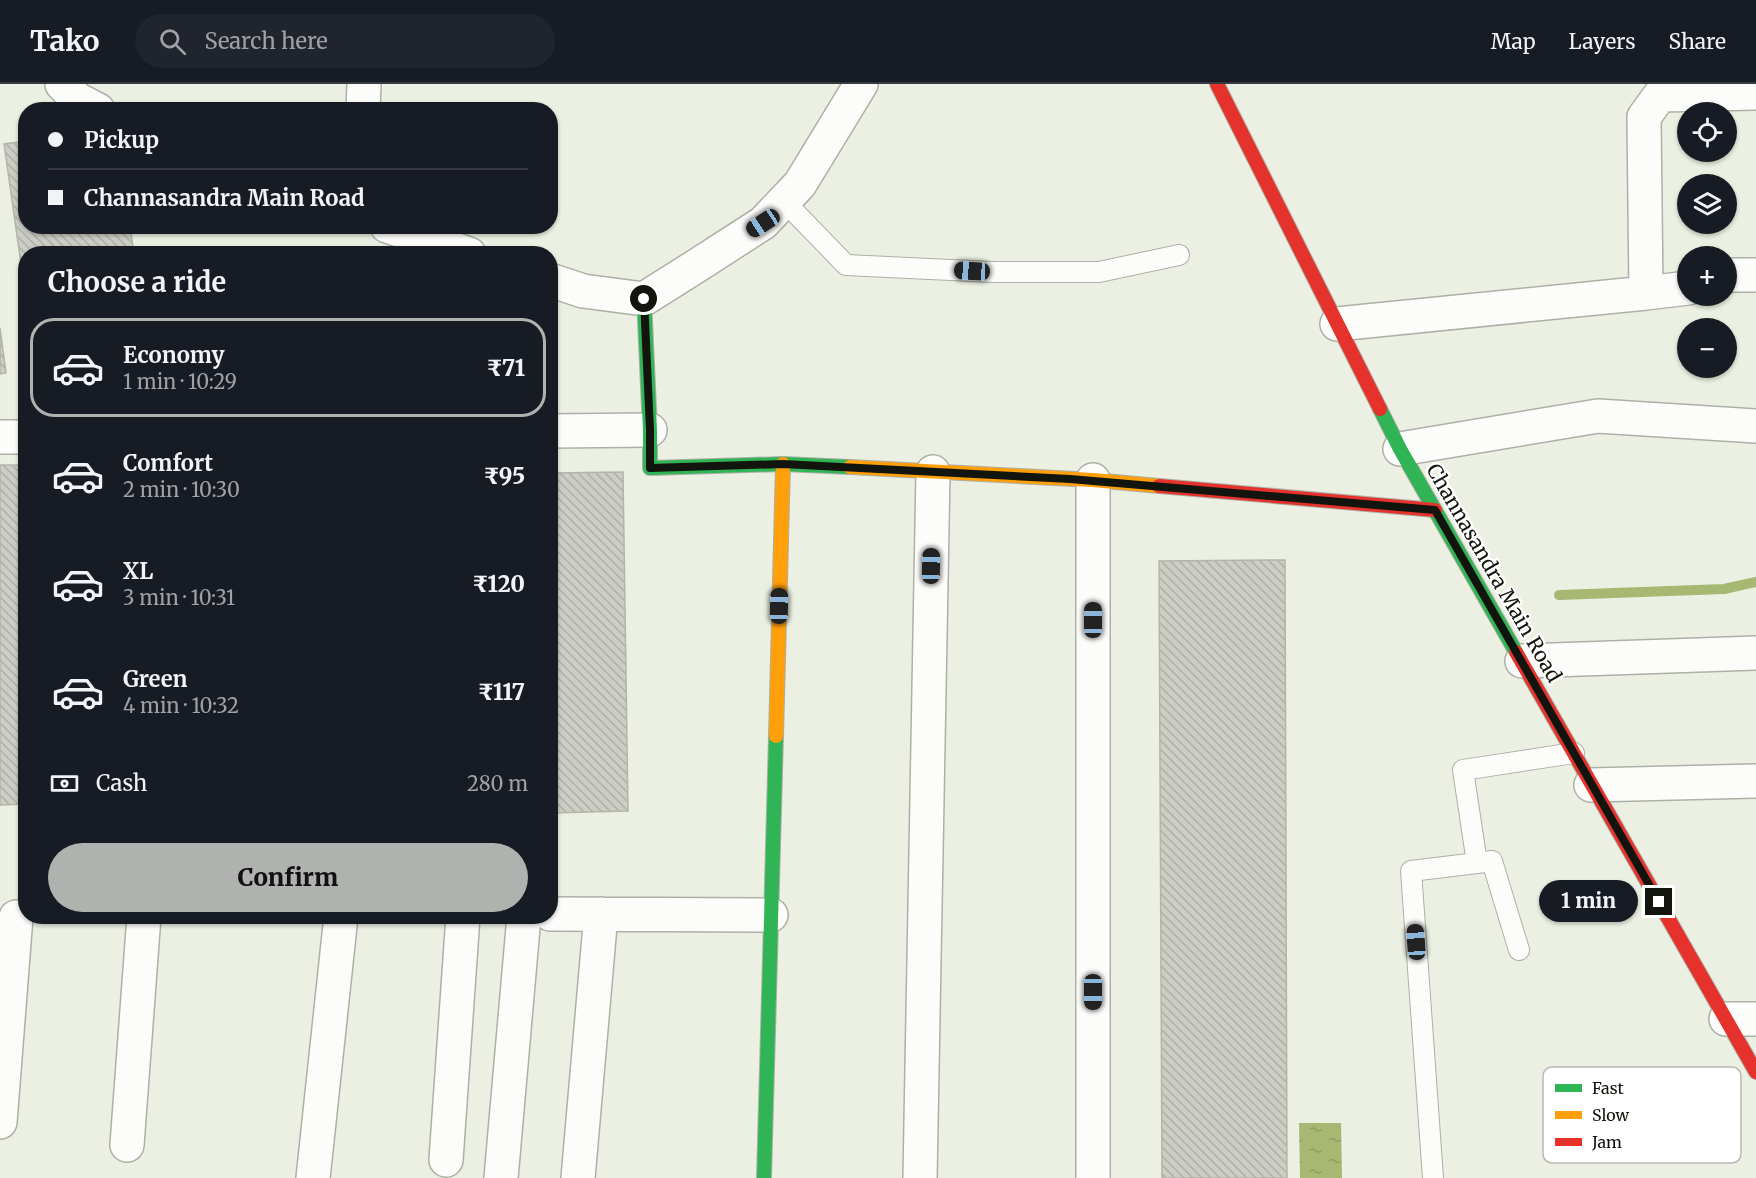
<!DOCTYPE html>
<html lang="en">
<head>
<meta charset="utf-8">
<style>
	:root { --surface:#171b24; --page:#20242c; --text:#f1f3f6; --muted:#9ea1a6; --line:#363941; --accent:#afb2af }
	body { margin:0; font-family:Merriweather,serif; background:var(--page); color:var(--text); height:100vh; display:flex; flex-direction:column; font-size:22px; white-space:nowrap }
	* { box-sizing:border-box; margin:0 }
	p { font-size:20px; color:var(--muted) }
	.icon { flex:none; width:33px; height:33px; fill:none; stroke:currentColor; stroke-width:2; stroke-linecap:round; stroke-linejoin:round }
	.map { position:relative; flex:1; overflow:hidden }
	.sheet { position:absolute; left:18px; top:162px; width:540px; height:678px; display:flex; flex-direction:column; background:var(--surface); border-radius:24px; box-shadow:0 2px 4px #0004 }
	.sheet>* { flex:none }
	.guide { position:absolute; left:18px; top:18px; width:540px; height:132px; border-radius:24px; box-shadow:0 2px 4px #0004; display:grid; align-content:center; height:132px; padding:0 30px; background:var(--surface) }
	.controls { position:absolute; left:1677px; top:18px; display:grid; gap:12px }
	.controls a { display:grid; place-items:center; width:60px; height:60px; border-radius:50%; background:var(--surface); box-shadow:0 2px 4px #0004; font-size:30px }
	.end { position:absolute; width:27px; height:27px; margin:-14px; border:8px solid #12150d; background:#fff; box-shadow:0 0 0 3px #fff }
	.from { border-radius:50% }
	.bubble { position:absolute; height:42px; border-radius:21px; background:var(--surface); box-shadow:0 2px 4px #0004; font-size:20px; font-weight:800; line-height:42px; text-align:center }
	.car { position:absolute; width:18px; height:36px; margin:-18px -9px; border-radius:8px; box-shadow:0 0 4px 2px #0007; background:linear-gradient(#222 24%,#8ab4d8 0 40%,#222 0 76%,#8ab4d8 0 86%,#222 0) }
	.guide b { display:flex; align-items:center; gap:21px; height:57px; font-size:22px }
	.guide b+b { border-top:2px solid var(--line) }
	.guide i { width:15px; height:15px; background:var(--text) }
	ul { padding:0; list-style:none }
	li { display:flex; align-items:center; gap:18px; height:99px; margin:0 12px 9px; padding:0 18px; border:3px solid transparent; border-radius:24px }
	li div { flex:1 }
	li b { display:block; font-size:22px }
	li em { font-style:normal; font-weight:800 }
	li.selected { border-color:var(--accent) }
	li>.icon { width:54px; height:54px; stroke-width:1.5 }
	h2 { padding:0 30px; font-size:27px; line-height:72px }
	.pay { display:flex; align-items:center; gap:15px; height:66px; padding:0 30px; font-size:22px }
	.pay p { margin-inline-start:auto }
	.action { display:flex; gap:12px; margin-top:auto; padding:12px 30px }
	.action a { flex:1; height:69px; border-radius:36px; background:var(--accent); color:#111; font-size:24px; font-weight:800; line-height:69px; text-align:center }
	header { display:flex; align-items:center; gap:36px; box-sizing:border-box; height:84px; padding:0 30px; background:var(--surface); border-bottom:2px solid var(--line) }
	header strong { font-size:28px }
	nav { display:flex; gap:33px; margin-inline-start:auto; font-size:21px }
	.search { width:420px; height:54px; background:var(--page); display:flex; align-items:center; gap:15px; box-sizing:border-box; padding:0 21px; border-radius:33px; color:var(--muted); font-size:22px }
	.map>svg:first-child { display:block }
	.water { fill:url(#water-ripples) }
	.lines { fill:none; stroke-linecap:round; stroke-linejoin:round }
	.stream { stroke:#a7b873; stroke-width:10 }
	.building { fill:url(#building-back-hatch); stroke:#b2b5ab; stroke-width:1.5 }
	.lane-casing { stroke:#adb0a6; stroke-width:22 }
	.street-casing { stroke:#adb0a6; stroke-width:36 }
	.fast-casing { stroke:#adb0a6; stroke-width:16 }
	.slow-casing { stroke:#adb0a6; stroke-width:16 }
	.jam-casing { stroke:#adb0a6; stroke-width:16 }
	.lane { stroke:#fcfdfb; stroke-width:20 }
	.street { stroke:#fcfdfb; stroke-width:33 }
	.fast { stroke:#30b455; stroke-width:14 }
	.slow { stroke:#ff9f0a; stroke-width:14 }
	.jam { stroke:#e5322d; stroke-width:14 }
	.route { stroke:#12150d; stroke-width:8 }
	.labels { text-anchor:middle; stroke-width:4.5; stroke-linejoin:round; paint-order:stroke }
	.street-label { font-size:20px; fill:#12150d; stroke:#fff }
	.key { fill:#fff; stroke:#b8b9b6; stroke-width:1.5 }
	.key-label { font-size:16px; fill:#12150d }
</style>
</head>
<body>
<header>
<strong>Tako</strong>
<div class="search"><svg class="icon" aria-label="search" viewBox="0 0 24 24"><circle cx="10" cy="10" r="6"/><path d="M15 15l6 6"/></svg>Search here</div>
<nav><a>Map</a><a>Layers</a><a>Share</a></nav>
</header>
<div class="map">
<svg width="1756" height="1094" viewBox="0 0 1756 1094">
	<defs>
		<pattern id="water-ripples" width="26" height="14" patternUnits="userSpaceOnUse" patternTransform="scale(1.5)"><rect width="26" height="14" fill="#a7b873"/><path d="M2 4q2-2 4 0t4 0M15 11q2-2 4 0t4 0" fill="none" stroke="#8f9d62"/></pattern>
		<pattern id="building-back-hatch" width="6" height="6" patternUnits="userSpaceOnUse" patternTransform="scale(1.5)"><rect width="6" height="6" fill="#cccec5"/><path d="M-1 5l2 2M0 0l6 6M5-1l2 2" fill="none" stroke="#aeb0a8"/></pattern>
	</defs>
	<rect width="100%" height="100%" fill="#ecf0e3"/>
	<path class="water" d="M1299,1039H1341L1342,1094H1300Z"/>
	<g class="lines">
		<path class="stream" d="M1559,511L1724,505L1756,498"/>
	</g>
	<path class="building" d="M26,57V142H130L134,170H26V215L4,60Z
		M0,244L6,289L0,290Z
		M0,381H26V720L0,721Z
		M623,388L628,727L550,729V389Z
		M1285,476L1287,1094H1162L1159,477Z"/>
	<g class="lines">
		<defs>
			<path id="lane" d="M784,117L846,181L993,188H1099L1179,171
				M1477,779L1492,777L1519,866
				M1433,1094L1411,787L1477,779L1463,686L1574,669"/>
			<path id="street" d="M62,0L77,15L98,26
				M363,26L364,0
				M387,142L469,170
				M1726,191H1756
				M550,196L583,207L644,215L701,179L763,139L800,100L861,0
				M1646,209L1688,204
				M1337,240L1646,209L1644,33L1660,11L1756,9
				M550,347L650,346
				M0,353H26
				M1400,365L1598,332L1756,342
				M1093,396V1094
				M1522,577L1756,569
				M1591,701L1756,697
				M550,830L771,831
				M1726,935H1756
				M0,1038L16,833
				M127,1061L144,832
				M446,1076L463,832
				M313,1094L341,832
				M501,1094L524,832
				M578,1094L601,830
				M920,1094L933,388"/>
			<path id="fast" d="M644,215L650,346V384L783,380L850,383
				M1380,325L1400,365L1516,568
				M764,1094L776,652"/>
			<path id="slow" d="M850,383L1093,396L1159,402
				M776,652L783,380"/>
			<path id="jam" d="M1217,0L1380,325
				M1159,402L1435,426
				M1516,568L1756,988"/>
		</defs>
		<use href="#lane" class="lane-casing"/>
		<use href="#street" class="street-casing"/>
		<use href="#fast" class="fast-casing"/>
		<use href="#slow" class="slow-casing"/>
		<use href="#jam" class="jam-casing"/>
		<use href="#lane" class="lane"/>
		<use href="#street" class="street"/>
		<use href="#fast" class="fast"/>
		<use href="#slow" class="slow"/>
		<use href="#jam" class="jam"/>
	</g>
	<g class="lines">
		<path class="route" d="M644,215L650,346V384L783,380L1070,395L1435,426L1659,818"/>
	</g>
	<g class="labels">
		<g class="street-label">
			<text transform="translate(1494 489) rotate(60)" y="7">Channasandra Main Road</text>
		</g>
	</g>
	<rect x="1543" y="983" width="198" height="96" rx="9" class="key"/>
	<rect x="1555" y="1000" width="27" height="8" fill="#30b455"/>
	<rect x="1555" y="1027" width="27" height="8" fill="#ff9f0a"/>
	<rect x="1555" y="1054" width="27" height="8" fill="#e5322d"/>
	<g class="key-label">
		<text x="1592" y="1010">Fast</text>
		<text x="1592" y="1037">Slow</text>
		<text x="1592" y="1064">Jam</text>
	</g>
</svg>
<div class="controls">
<a><svg class="icon" aria-label="locate" viewBox="0 0 24 24"><circle cx="12" cy="12" r="6"/><path d="M12 2v4M12 18v4M2 12h4M18 12h4"/></svg></a>
<a><svg class="icon" aria-label="layers" viewBox="0 0 24 24"><path d="M12 4l9 5-9 5-9-5zM3 14l9 5 9-5"/></svg></a>
<a>+</a>
<a>−</a>
</div>
<i class="end from" style="left:644px;top:215px"></i>
<i class="end" style="left:1659px;top:818px"></i>
<div class="bubble" style="left:1539px;top:796px;width:99px">1 min</div>
<i class="car" style="left:763px;top:139px;rotate:237deg"></i>
<i class="car" style="left:972px;top:187px;rotate:273deg"></i>
<i class="car" style="left:931px;top:482px;rotate:1deg"></i>
<i class="car" style="left:779px;top:522px;rotate:1deg"></i>
<i class="car" style="left:1093px;top:536px;rotate:0deg"></i>
<i class="car" style="left:1416px;top:858px;rotate:356deg"></i>
<i class="car" style="left:1093px;top:908px;rotate:180deg"></i>
<div class="guide">
<b><i class="from"></i>Pickup</b>
<b><i></i>Channasandra Main Road</b>
</div>
<section class="sheet">
<h2>Choose a ride</h2>
<ul>
<li class="selected"><svg class="icon" aria-label="car" viewBox="0 0 24 24"><path d="M5 17H2v-5l4-1 3-4h7l3 4 3 1v5h-3M9 17h6M6 11h13"/><circle cx="7" cy="17" r="2"/><circle cx="17" cy="17" r="2"/></svg><div><b>Economy</b><p>1 min · 10:29</p></div><em>₹71</em></li>
<li><svg class="icon" aria-label="car" viewBox="0 0 24 24"><path d="M5 17H2v-5l4-1 3-4h7l3 4 3 1v5h-3M9 17h6M6 11h13"/><circle cx="7" cy="17" r="2"/><circle cx="17" cy="17" r="2"/></svg><div><b>Comfort</b><p>2 min · 10:30</p></div><em>₹95</em></li>
<li><svg class="icon" aria-label="car" viewBox="0 0 24 24"><path d="M5 17H2v-5l4-1 3-4h7l3 4 3 1v5h-3M9 17h6M6 11h13"/><circle cx="7" cy="17" r="2"/><circle cx="17" cy="17" r="2"/></svg><div><b>XL</b><p>3 min · 10:31</p></div><em>₹120</em></li>
<li><svg class="icon" aria-label="car" viewBox="0 0 24 24"><path d="M5 17H2v-5l4-1 3-4h7l3 4 3 1v5h-3M9 17h6M6 11h13"/><circle cx="7" cy="17" r="2"/><circle cx="17" cy="17" r="2"/></svg><div><b>Green</b><p>4 min · 10:32</p></div><em>₹117</em></li>
</ul>
<div class="pay"><svg class="icon" aria-label="cash" viewBox="0 0 24 24"><path d="M3 7h18v10H3z"/><circle cx="12" cy="12" r="2"/></svg>Cash<p>280 m</p></div>
<div class="action"><a>Confirm</a></div>
</section>
</div>
</body>
</html>
